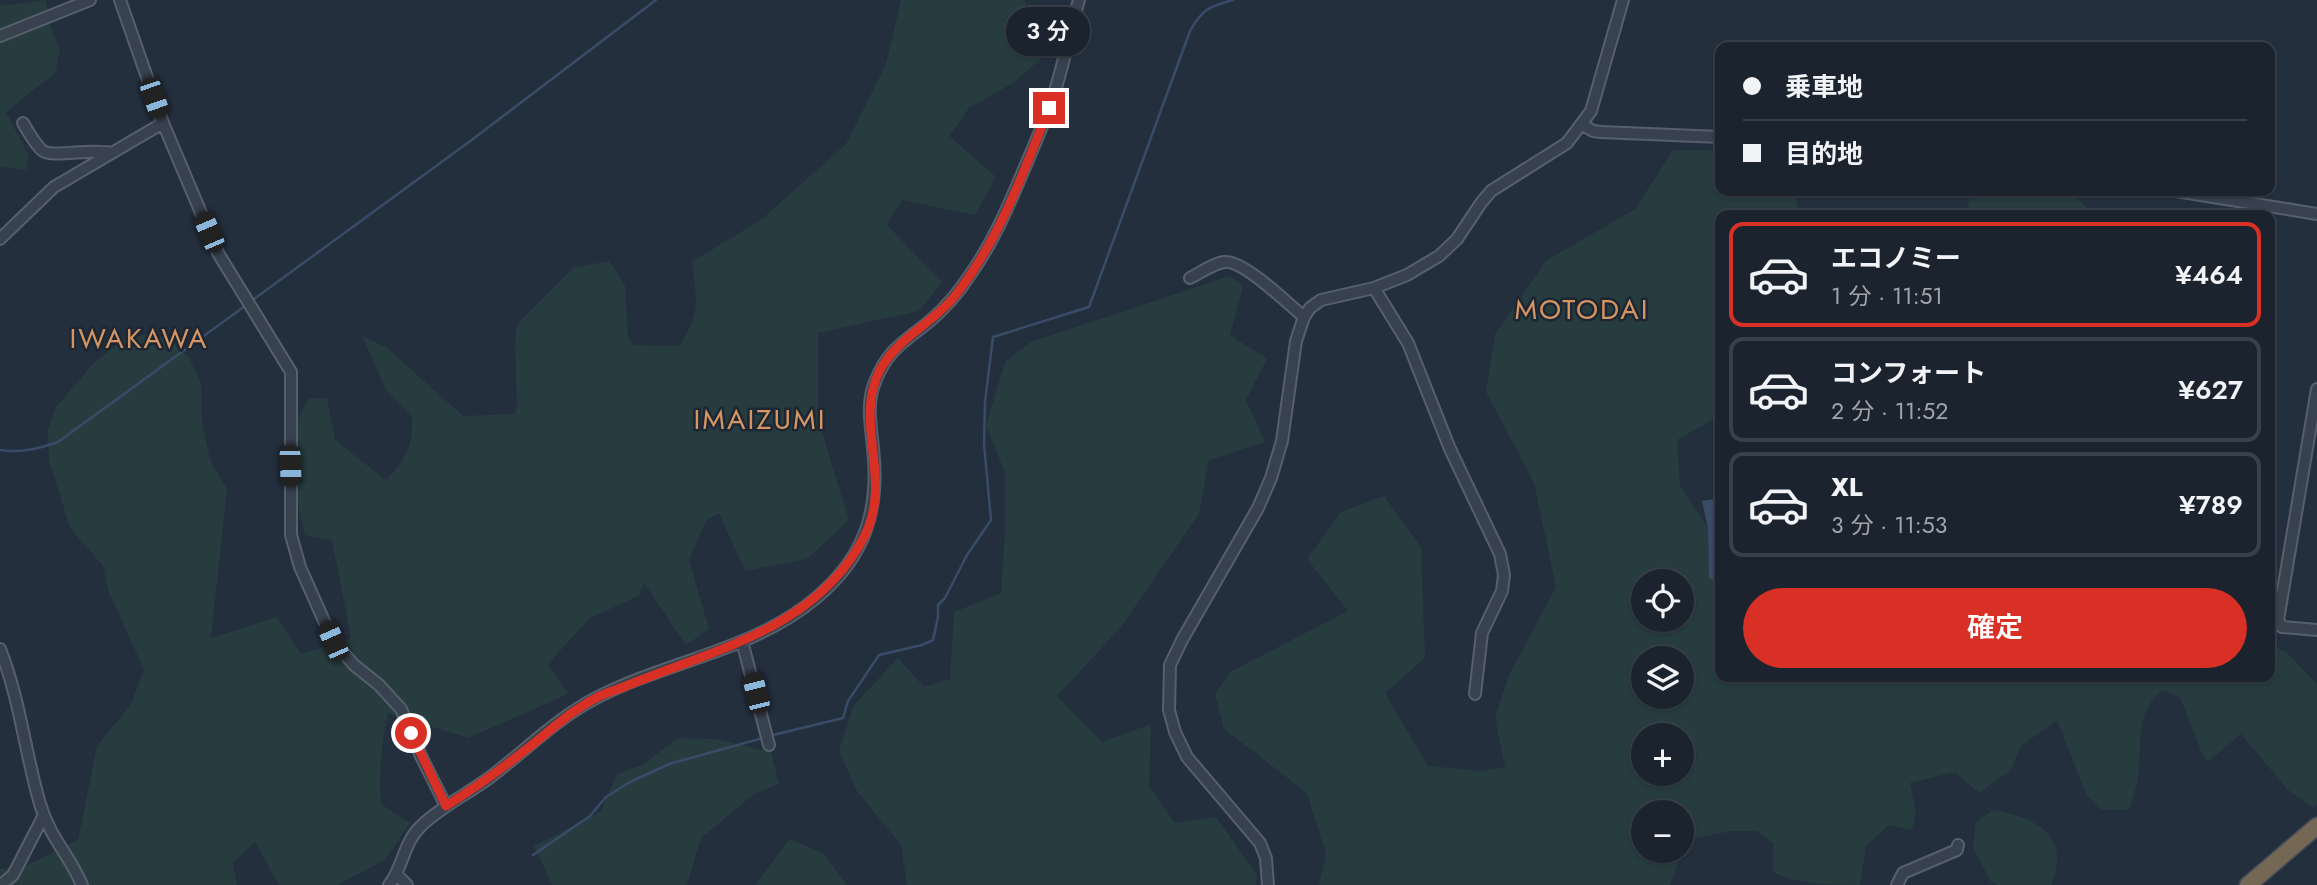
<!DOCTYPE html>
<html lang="ja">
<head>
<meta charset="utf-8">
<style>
	:root { --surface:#1b232e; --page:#282f3a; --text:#f1f3f6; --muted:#a0a4aa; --line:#39404a; --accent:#d93025 }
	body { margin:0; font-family:Jost,"Noto Sans JP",sans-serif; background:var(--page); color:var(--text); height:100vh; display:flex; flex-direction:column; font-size:26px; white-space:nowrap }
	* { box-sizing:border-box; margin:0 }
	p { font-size:23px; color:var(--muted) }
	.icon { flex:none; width:38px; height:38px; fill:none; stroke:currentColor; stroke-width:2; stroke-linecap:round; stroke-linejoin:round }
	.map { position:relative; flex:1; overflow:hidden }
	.sheet { position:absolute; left:1715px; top:210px; width:560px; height:472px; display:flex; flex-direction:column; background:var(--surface); border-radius:14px; box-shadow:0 2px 5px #0004,0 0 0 2px var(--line) }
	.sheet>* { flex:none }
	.guide { position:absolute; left:1715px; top:42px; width:560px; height:154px; border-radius:14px; box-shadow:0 2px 5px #0004,0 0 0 2px var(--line); display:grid; align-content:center; height:154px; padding:0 28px; background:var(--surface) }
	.fabs { position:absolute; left:1631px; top:569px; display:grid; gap:14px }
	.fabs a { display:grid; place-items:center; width:63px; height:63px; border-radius:50%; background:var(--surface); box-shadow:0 2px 5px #0004,0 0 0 2px var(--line); font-size:35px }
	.end { position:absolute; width:32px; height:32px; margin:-16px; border:9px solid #d93025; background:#fff; box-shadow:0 0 0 4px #fff }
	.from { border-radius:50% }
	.bubble { position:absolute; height:49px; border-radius:24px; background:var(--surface); box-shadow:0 2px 5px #0004,0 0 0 2px var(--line); font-size:23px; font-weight:600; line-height:49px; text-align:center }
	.car { position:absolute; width:21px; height:42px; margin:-21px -10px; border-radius:9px; box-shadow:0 0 5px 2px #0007; background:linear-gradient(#222 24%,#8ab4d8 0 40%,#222 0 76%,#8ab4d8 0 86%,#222 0) }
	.guide b { display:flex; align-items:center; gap:24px; height:66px; font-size:26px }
	.guide b+b { border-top:2px solid var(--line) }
	.guide i { width:18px; height:18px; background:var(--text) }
	ul { padding:12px 0 0; list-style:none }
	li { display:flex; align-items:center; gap:21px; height:105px; margin:0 14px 10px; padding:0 14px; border:4px solid var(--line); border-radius:14px }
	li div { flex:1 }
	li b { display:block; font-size:26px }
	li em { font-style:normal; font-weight:600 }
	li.on { border-color:var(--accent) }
	li>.icon { width:63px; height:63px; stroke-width:1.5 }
	.button { display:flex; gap:14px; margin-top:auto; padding:14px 28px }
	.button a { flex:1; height:80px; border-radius:42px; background:var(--accent); color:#fff; font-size:28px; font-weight:600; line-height:80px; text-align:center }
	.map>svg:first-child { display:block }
	.green { fill:#263c3f; fill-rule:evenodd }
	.water { fill:#394c67 }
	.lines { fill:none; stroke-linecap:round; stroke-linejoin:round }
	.stream { stroke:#394c67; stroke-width:2.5 }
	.minor-casing { stroke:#565f6c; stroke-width:14 }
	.highway-casing { stroke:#434c59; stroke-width:19 }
	.minor { stroke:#38414e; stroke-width:10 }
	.highway { stroke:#746855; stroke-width:16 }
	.route { stroke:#d93025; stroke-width:9 }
	.labels { text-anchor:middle; stroke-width:5; stroke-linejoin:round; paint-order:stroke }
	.quarter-label { font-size:28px; letter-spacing:2px; fill:#d59563; stroke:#1d2633 }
</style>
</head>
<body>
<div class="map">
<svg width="2317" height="885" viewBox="0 0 2317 885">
	<rect width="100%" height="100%" fill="#242f3e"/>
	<path class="green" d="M46,0L51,28L60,49L56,72L6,112L29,156L26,170L0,167V6Z
		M901,0H1025L1026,9L1057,12L1051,50L1013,83L969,108L949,136L996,177L975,215L902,200L887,225L942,282L919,311L818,333V419L849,520L807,559L745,571L719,513L706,521L689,560L709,629L686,645L644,583L639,596L590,618L548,664L568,694L468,738L388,713C381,744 379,772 381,804L410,823L385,860L337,885H279L255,842L233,862L237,885H0V869L26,866L78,840L97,746L131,704L144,670L108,590L103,566L70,528L49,460L48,430L56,407L93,364L123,340L148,334L168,339L189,357L201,384L202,421L210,460L227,489L211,638L277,617L301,654L351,638L332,540L305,535C295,488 279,439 310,398H327L335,440L386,480C406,460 414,444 412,416L387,392L362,336L386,347L463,416L514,414L517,408L515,344L517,324L573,268L609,261L625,285L628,338L634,345L679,346C701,313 697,300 692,262L762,219L846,144L886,64Z
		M1673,150H1720V191H1795L1799,215H1720V416L1677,440L1680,486L1708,528L1709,578L1720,587V677H2270V645L2285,651L2317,684V804L2314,808L2288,790L2241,734L2208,762L2201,751L2180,697L2162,690C2133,716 2143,744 2138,778C2137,788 2132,799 2129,810H2102L2087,796L2057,720L2020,747L2011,770L1979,793L1955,772L1910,783L1916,812L1912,830L1889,825L1866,846L1860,885C1829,885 1800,885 1773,872V843L1756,831H1731L1687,840L1670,885H1319L1326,854L1307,793L1224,729L1215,694L1230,672L1348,611L1307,559L1341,512L1384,496L1421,547L1425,658L1385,693L1428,766L1480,771L1505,767L1495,718L1509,675L1556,587L1534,483L1486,392L1495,334L1546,261L1635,209ZM1643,581H1682V620H1643ZM1643,658H1682V696H1643ZM1643,735H1682V774H1643ZM1643,812H1682V850H1643Z
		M1971,191H2070L2094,215H1966Z
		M1230,276L1243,286L1230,335L1267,359L1246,400L1265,442L1209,460L1199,514L1121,627L1057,696L1102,742L1151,724L1149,786L1175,823L1216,817L1257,875L1256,885H907L901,845L857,791L839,751L854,705L898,658L924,687L950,679L954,612L1001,593L1005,531V473L986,425L1005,362L1031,342Z
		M678,738L715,739L771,752L779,784L754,794L701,838L687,885H552L534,846L600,812L617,774L642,765Z
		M1993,810C2036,818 2072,835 2051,885H1999L1991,882L1973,848L1976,822Z
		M790,839L824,854L847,885H755Z"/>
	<path class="water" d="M1720,498V587L1709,578L1708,528L1702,501Z"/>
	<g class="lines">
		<path class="stream" d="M250,302L473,139L656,0
			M0,450C21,453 38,449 58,442L245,306
			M769,736L843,718L848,701L879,655L922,645L933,640L938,617V605L945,598L967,555L991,520L984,444L985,402L993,337L1089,307L1190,31C1203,8 1209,7 1233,0
			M533,855L590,816L606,797L630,782L669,764L763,738"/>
		<defs>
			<path id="minor" d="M120,0L163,123L218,253L291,372V535L300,567L333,641L354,665L379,685L401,709L421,756L446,806
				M0,36L90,0
				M23,123C28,131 35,145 43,151C53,158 93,148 111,153
				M1583,125L1593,131L1601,132L1720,137
				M2176,191L2317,214
				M0,239L54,187L163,123
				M1190,278C1200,273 1212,264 1224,262C1243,259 1288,304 1304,317
				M1374,288L1408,343L1450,449L1500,554L1504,575L1502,591L1482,633L1475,694
				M2317,389L2278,620L2282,627L2317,630
				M742,641L769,745
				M0,649C20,699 25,753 40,804C50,838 70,856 82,885
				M397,875L407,885
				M1,885L13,875L44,815
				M389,885C403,868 403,844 420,827C440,807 466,795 489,778C524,752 557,718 596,698C667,661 753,651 816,598C865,557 880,511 873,448C871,425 866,404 875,382C888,348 905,342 931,320C946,307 959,292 970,275C994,241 1009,205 1025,167C1035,143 1046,119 1054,94C1064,63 1070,31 1079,0
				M1268,885L1266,858L1260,843L1187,757L1175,732L1169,710L1170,665L1182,640L1258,508L1271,478L1282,441L1296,341L1304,317L1310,308L1321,300L1374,288L1407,275L1439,256L1457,239L1481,203L1491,191L1567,143L1591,111L1623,0
				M1897,885L1903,873L1957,850L1958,845"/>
			<path id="highway" d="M2248,885L2317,826"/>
		</defs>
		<use href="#minor" class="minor-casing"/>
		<use href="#highway" class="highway-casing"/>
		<use href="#minor" class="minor"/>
		<use href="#highway" class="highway"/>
	</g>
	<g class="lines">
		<path class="route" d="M411,733L446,806C473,789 499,771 524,751C548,733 569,712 596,698C605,693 616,690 626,686C713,650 819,628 865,535C893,479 853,422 880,370C897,338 932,324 954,297C999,241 1023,174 1049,108"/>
	</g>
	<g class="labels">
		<g class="quarter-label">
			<text x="1582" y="319">MOTODAI</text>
			<text x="139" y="348">IWAKAWA</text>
			<text x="760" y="429">IMAIZUMI</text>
		</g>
	</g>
</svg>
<div class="fabs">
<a><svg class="icon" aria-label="locate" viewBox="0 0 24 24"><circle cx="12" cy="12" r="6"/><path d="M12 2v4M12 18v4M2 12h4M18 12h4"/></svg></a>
<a><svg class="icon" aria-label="layers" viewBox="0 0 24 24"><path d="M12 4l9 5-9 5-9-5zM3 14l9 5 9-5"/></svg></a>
<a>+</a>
<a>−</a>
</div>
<i class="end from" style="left:411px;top:733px"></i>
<i class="end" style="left:1049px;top:108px"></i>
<div class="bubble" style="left:1006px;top:7px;width:84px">3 分</div>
<i class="car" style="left:154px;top:98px;rotate:161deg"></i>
<i class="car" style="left:209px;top:232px;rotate:337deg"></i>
<i class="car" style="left:290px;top:466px;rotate:178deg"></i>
<i class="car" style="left:333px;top:641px;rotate:336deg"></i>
<i class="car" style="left:756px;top:693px;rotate:346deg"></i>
<div class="guide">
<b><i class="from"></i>乗車地</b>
<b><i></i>目的地</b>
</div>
<section class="sheet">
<ul>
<li class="on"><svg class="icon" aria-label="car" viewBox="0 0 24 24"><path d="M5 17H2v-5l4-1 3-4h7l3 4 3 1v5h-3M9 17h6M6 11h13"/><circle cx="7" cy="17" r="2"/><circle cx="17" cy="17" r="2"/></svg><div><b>エコノミー</b><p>1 分 · 11:51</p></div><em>¥464</em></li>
<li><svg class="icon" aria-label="car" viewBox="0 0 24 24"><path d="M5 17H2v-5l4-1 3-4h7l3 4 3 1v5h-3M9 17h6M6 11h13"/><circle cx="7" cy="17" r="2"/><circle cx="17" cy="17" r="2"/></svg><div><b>コンフォート</b><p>2 分 · 11:52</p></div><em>¥627</em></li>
<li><svg class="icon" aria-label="car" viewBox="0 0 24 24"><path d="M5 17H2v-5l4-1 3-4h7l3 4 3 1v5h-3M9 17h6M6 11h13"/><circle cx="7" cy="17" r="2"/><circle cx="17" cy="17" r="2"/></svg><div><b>XL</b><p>3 分 · 11:53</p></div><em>¥789</em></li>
</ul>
<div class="button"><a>確定</a></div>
</section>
</div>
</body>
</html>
